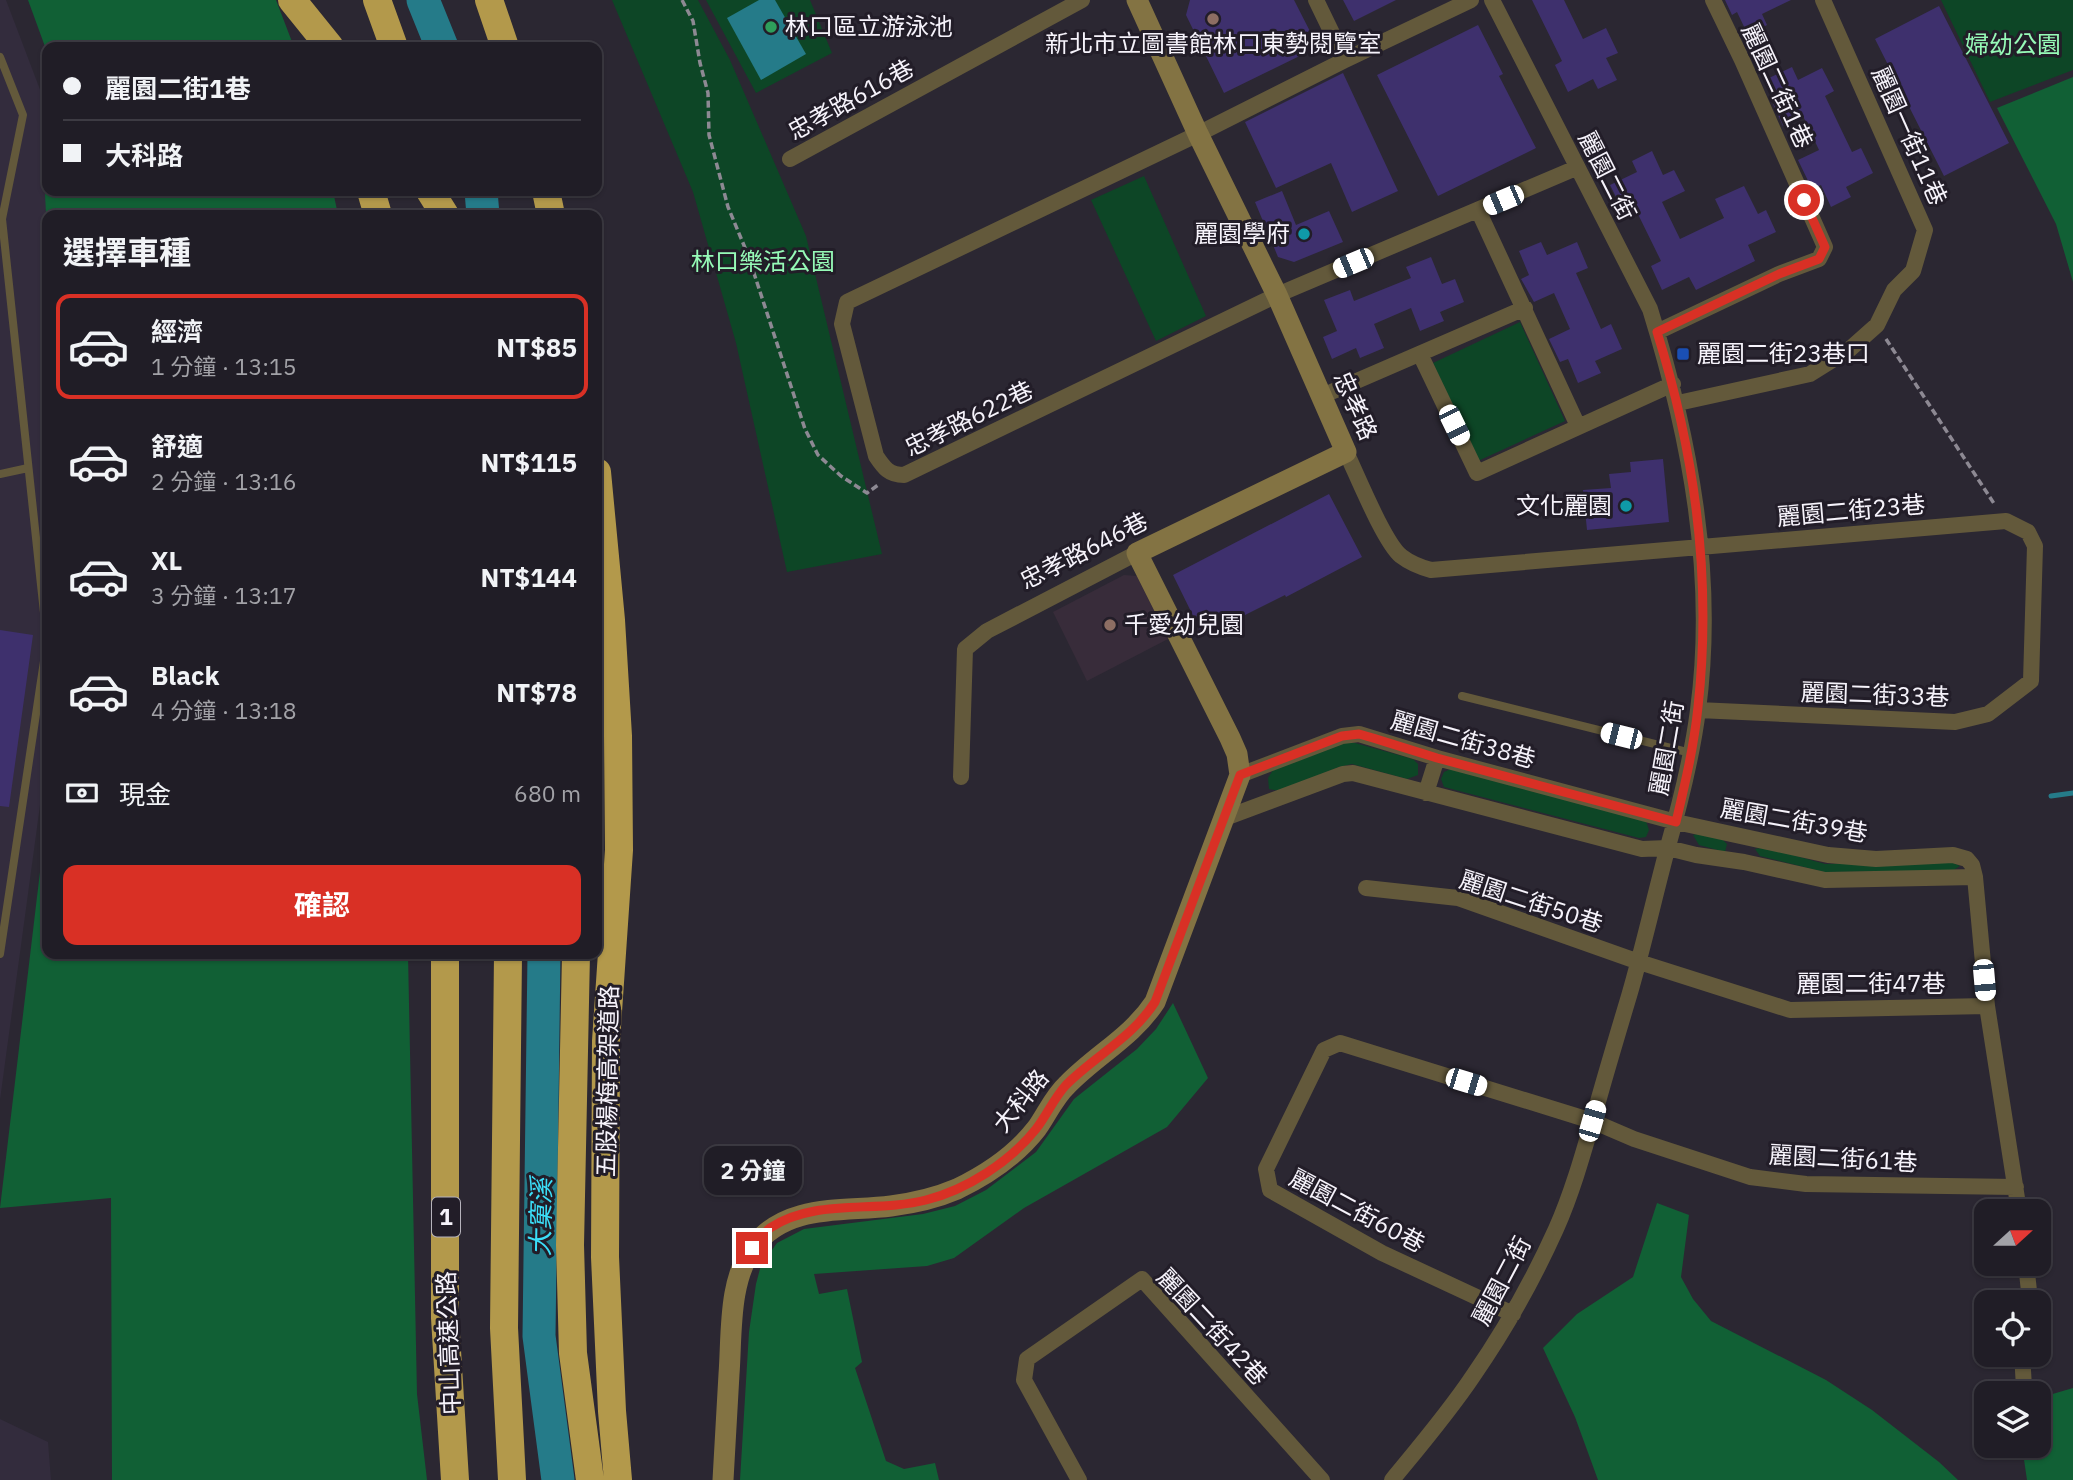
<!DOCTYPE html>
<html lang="zh-TW">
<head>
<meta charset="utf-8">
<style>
	:root { --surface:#201d26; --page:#28262e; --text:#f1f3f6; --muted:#a2a2a7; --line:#3d3b43; --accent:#d93025 }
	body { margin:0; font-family:"IBM Plex Sans","Noto Sans TC",sans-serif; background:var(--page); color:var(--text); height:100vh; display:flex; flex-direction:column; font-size:26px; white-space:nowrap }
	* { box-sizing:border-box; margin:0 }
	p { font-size:23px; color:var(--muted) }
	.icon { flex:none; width:38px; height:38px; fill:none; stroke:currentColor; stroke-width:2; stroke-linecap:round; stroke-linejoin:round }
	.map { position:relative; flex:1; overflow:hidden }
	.drawer { position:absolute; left:42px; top:210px; width:560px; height:749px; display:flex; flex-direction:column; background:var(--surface); border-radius:14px; box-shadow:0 2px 5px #0004,0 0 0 2px var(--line) }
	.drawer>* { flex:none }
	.banner { position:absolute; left:42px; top:42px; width:560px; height:154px; border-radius:14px; box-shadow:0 2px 5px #0004,0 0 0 2px var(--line); display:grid; align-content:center; height:154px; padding:0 21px; background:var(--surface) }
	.needle { width:46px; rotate:69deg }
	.tools { position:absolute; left:1974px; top:1199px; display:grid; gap:14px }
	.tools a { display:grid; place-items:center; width:77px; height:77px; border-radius:14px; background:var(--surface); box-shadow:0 2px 5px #0004,0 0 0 2px var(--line); font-size:35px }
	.end { position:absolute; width:32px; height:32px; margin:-16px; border:9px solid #d93025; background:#fff; box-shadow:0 0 0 4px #fff }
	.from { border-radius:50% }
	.bubble { position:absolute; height:49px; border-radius:14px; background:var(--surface); box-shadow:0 2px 5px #0004,0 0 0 2px var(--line); font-size:23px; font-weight:700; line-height:49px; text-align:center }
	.car { position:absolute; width:21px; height:42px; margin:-21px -10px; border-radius:9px; box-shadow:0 0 5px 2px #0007; background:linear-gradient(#fff 24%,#345 0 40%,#fff 0 76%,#345 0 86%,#fff 0) }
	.banner b { display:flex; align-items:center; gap:24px; height:66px; font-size:26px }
	.banner b+b { border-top:2px solid var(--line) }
	.banner i { width:18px; height:18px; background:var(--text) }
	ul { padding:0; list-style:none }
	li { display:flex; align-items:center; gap:21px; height:105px; margin:0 14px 10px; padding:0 7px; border:4px solid transparent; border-radius:14px }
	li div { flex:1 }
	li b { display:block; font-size:26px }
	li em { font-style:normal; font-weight:700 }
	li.selected { border-color:var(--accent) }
	li>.icon { width:63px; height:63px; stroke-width:1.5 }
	h2 { padding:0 21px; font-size:32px; line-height:84px }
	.pay { display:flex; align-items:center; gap:18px; height:77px; padding:0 21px; font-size:26px }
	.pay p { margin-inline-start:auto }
	.primary-button { display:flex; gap:14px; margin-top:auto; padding:14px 21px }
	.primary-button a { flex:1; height:80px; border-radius:14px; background:var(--accent); color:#fff; font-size:28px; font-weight:700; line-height:80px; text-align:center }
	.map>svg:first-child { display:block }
	.built { fill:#332c3d }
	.education { fill:#382c3a }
	.green { fill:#0d4626 }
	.forest { fill:#116035 }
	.water { fill:#257b89 }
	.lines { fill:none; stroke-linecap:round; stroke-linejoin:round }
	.stream { stroke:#257b89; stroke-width:5 }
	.river { stroke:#257b89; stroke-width:33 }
	.building { fill:#3e306d }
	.path { stroke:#8d8993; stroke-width:3.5; stroke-dasharray:7 3.5; stroke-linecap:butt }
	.lane { stroke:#63593b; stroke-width:8 }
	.street { stroke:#63593b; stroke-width:16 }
	.secondary { stroke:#837343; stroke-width:21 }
	.highway { stroke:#b3994b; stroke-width:28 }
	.route { stroke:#d93025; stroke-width:9 }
	.education-dot { fill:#8d6e63; stroke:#221d28; stroke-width:2.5 }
	.leisure-dot { fill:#2e9e5b; stroke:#221d28; stroke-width:2.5 }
	.culture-dot { fill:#0f9aa8; stroke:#221d28; stroke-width:2.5 }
	.transit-dot { fill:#1a4fb4; stroke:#221d28; stroke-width:2.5 }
	.labels { text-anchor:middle; stroke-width:6; stroke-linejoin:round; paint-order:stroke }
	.shield { fill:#221d28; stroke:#b6b3bc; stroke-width:2 }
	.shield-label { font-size:23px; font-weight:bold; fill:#f6f3fb }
	.poi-label { font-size:24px; fill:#f6f3fb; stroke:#221d28; text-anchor:start }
	.park-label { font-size:24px; fill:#96fab7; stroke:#221d28 }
	.street-label { font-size:24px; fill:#f6f3fb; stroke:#221d28 }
	.water-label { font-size:26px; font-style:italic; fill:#3bdef8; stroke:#221d28 }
</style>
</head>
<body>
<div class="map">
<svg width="2073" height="1480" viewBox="0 0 2073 1480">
	<rect width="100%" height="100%" fill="#2b2732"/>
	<path class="built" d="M0,0H6L47,108L48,191L45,445L47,467V754L0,1100Z
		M0,1419L48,1442L51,1480H0Z"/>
	<path class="education" d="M1124,575L1137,576L1168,639L1087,681L1053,612Z"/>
	<path class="green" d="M612,0H698L730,60L806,236L882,554L787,572L736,343L693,192Z
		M706,0H810L832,53L756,93Z
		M1941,0H2073V70L1990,102Z
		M1144,176L1206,316L1156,341L1091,200Z
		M1520,322L1565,421L1478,461L1433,363Z
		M1342,743H1355L1413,759L1418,764V775L1407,779L1352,764L1339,767L1280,791L1269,789L1268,778L1273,770Z
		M1453,768L1646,821L1649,830L1646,837L1639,838L1444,787L1441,779L1444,772Z
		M1703,832L1720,837L1727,844L1725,852L1699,845L1693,835Z
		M1765,847L1825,864L1949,861L1960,866L1952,871L1824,872L1760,856L1755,849Z"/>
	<path class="forest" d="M28,0H276L294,47H47V52Z
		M2073,77V282L2056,224L1997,108Z
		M47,149V191H333L338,215H47V233L44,174Z
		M47,813V954H408L417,1394L427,1480H112L111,1198L0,1208Z
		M1173,1003L1208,1078L1167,1127L1024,1208L954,1258L927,1266L814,1274L819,1294L847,1289L862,1362L855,1368L886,1461L904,1469L935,1463L939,1480H740L749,1332L756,1284L761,1265L777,1243L804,1229L923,1214L955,1206L986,1190L1036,1152L1074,1099L1137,1049L1156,1029Z
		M1657,1203L1689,1215L1681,1277L1693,1299L1711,1321L1826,1380L1872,1410L1939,1462L1958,1480H1598L1575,1417L1543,1348L1577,1314L1633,1277Z
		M2073,1388V1480H2027L2022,1446H2039V1398Z"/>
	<path class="water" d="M759,0H775L806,54L761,80L727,18Z"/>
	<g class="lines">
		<path class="stream" d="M2051,796L2073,793"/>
		<path class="river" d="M423,0L442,47
			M481,191L483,215
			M544,954L539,1336L558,1480"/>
	</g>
	<path class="building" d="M1190,0H1294L1318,47L1224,93L1186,15Z
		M1343,0H1396L1354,21Z
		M1532,0H1564L1583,39L1606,28L1618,53L1606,58L1617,80L1598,89L1593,79L1568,92L1555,65L1562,61Z
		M1725,0H1791L1762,14L1767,25L1748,35L1737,12L1732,15Z
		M1939,6L2009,143L1944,176L1875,39Z
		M1478,25L1503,74L1499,76L1536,148L1438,196L1377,75Z
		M1792,67L1798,80L1822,68L1834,91L1825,96L1852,152L1861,148L1873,173L1846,187L1851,197L1831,207L1821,185L1812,189L1798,160L1819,150L1803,116L1783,126L1773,104L1780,100L1769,78Z
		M1343,73L1398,191L1352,212L1331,163L1276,188L1245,122Z
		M1652,151L1663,175L1674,170L1685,191L1662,202L1680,239L1724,218L1715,199L1744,186L1758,214L1766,210L1776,232L1748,245L1755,261L1696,290L1689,277L1662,290L1651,266L1661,261L1633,204L1622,209L1610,185L1637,172L1632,161Z
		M1282,191L1296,225L1329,211L1343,242L1294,262L1278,257L1255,202Z
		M1541,242L1547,255L1577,242L1588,268L1576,273L1601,329L1611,324L1622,349L1595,361L1601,373L1578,383L1568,359L1560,362L1549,339L1570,329L1554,293L1534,302L1521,279L1529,275L1519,251Z
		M1431,257L1442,284L1455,279L1464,302L1440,312L1444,321L1420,331L1411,308L1374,324L1384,348L1360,358L1356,348L1332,359L1323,337L1337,331L1324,300L1350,290L1354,301L1411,278L1406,267Z
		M1663,459L1669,522L1587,530L1583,490L1611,488L1609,474L1631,472L1630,462Z
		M1329,494L1362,557L1286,597L1285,595L1203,636L1173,575Z
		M0,630L33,635L9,807L0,806Z"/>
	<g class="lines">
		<path class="path" d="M682,0L693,21L700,63L708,93L709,135L728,207L748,255L805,429L818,455L841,476L867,493L878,485
			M1886,339L1995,505"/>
		<path class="lane" d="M0,57L23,115L2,219L47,641L0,954
			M0,474L28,468
			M1462,696L1691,753"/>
		<path class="street" d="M1316,0L1345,60
			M1471,0L1345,60L1198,134L847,302L842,324L876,456C884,468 889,475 904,475L1277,295L1576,168
			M790,159L1082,0
			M1478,210L1578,426
			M1657,332L1779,274L1819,259L1825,247L1742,60L1713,0
			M1420,354L1477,473L1673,384
			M1322,396L1525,308
			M1678,403L1810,374L1850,349L1877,325L1894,290L1913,271L1925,230L1823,0
			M1346,452C1357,475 1384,542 1401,556C1410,563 1420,567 1431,570L2006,521L2028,532L2035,546L2031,681L1988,714L1955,722L1698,710
			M1240,775L1342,736L1359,734L1437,758L1676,822L1828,855L1876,859L1953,855L1967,859L1972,865L1975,877L1987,1006
			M961,777L965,649L987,631L1137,553
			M1426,793L1437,758
			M1225,818L1343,774L1353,773L1642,849L1668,848L1696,855L1744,862L1825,880L1975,877
			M1366,888L1458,898L1639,962L1790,1010L1987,1006L2019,1211
			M2026,1264L2029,1291L2027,1302
			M1513,1314L1382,1253L1270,1190L1266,1169L1324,1050L1340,1043L1592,1121L1634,1139L1750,1177L1806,1184L2016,1187
			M2022,1354L2024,1387
			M1079,1480L1024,1380L1027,1359L1142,1279L1322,1480
			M1392,1480C1420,1446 1449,1412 1473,1376C1505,1330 1533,1280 1556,1229C1572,1193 1583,1154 1594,1116C1605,1076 1617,1036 1629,996C1643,948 1654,899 1667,850C1680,804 1692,758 1698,710C1716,575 1690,438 1650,309L1492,0"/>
		<path class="secondary" d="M723,1480C725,1445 727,1409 729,1374C732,1334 728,1280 754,1246C787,1203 843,1212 891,1206C914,1203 936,1198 957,1189C986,1175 1017,1154 1037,1128C1047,1114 1054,1097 1067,1085C1096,1055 1132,1037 1155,1002L1240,775L1237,754L1230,738L1137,553L1346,452L1277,295L1198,134L1137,0"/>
		<path class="highway" d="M292,0L330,47
			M377,0L394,47
			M489,0L505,47
			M371,191L378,215
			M430,191L445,215
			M546,191L551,215
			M597,472L611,620L618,736L619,850L606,1041L605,1257L612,1411L618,1480
			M445,954V1318L455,1480
			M508,954L504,1328L512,1480
			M576,954L570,1245L573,1353L590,1480"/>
	</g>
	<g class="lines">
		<path class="route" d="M752,1248C758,1242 763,1233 770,1228C814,1198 876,1213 926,1200C966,1190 1010,1162 1036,1129C1047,1115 1054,1098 1066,1085C1096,1055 1132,1038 1155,1002L1240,775L1342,736L1359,734L1373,738L1437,758L1676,822C1685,784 1694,746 1698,707C1712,581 1695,453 1657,332L1779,274L1819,259L1825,247L1804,200"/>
	</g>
	<g class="education-dot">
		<circle cx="1213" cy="19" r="7"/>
		<circle cx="1110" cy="625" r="7"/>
	</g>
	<circle class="leisure-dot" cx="771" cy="27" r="7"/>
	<g class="culture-dot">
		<circle cx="1304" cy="234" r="7"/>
		<circle cx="1626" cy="506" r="7"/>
	</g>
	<rect class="transit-dot" x="1676" y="347" width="14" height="14" rx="3.5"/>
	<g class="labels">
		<rect class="shield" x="432" y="1197.5" width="28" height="39" rx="5"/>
		<g class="shield-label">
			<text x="446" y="1225">1</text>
		</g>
		<g class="poi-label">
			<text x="785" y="35">林口區立游泳池</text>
			<text x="1213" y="52" text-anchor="middle">新北市立圖書館林口東勢閱覽室</text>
			<text x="1290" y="242" text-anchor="end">麗園學府</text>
			<text x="1697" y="362">麗園二街23巷口</text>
			<text x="1612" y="514" text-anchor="end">文化麗園</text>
			<text x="1124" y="633">千愛幼兒園</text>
		</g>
		<g class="park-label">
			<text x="2013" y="53">婦幼公園</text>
			<text x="763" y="270">林口樂活公園</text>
		</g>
		<g class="street-label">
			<text transform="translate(1777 86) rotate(65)" y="8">麗園二街1巷</text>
			<text transform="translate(851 100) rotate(-29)" y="8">忠孝路616巷</text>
			<text transform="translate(1909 136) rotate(66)" y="8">麗園一街11巷</text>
			<text transform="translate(1607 176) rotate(63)" y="8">麗園二街</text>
			<text transform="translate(1355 406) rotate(66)" y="8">忠孝路</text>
			<text transform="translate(969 419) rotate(-26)" y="8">忠孝路622巷</text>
			<text transform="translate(1851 511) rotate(-5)" y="8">麗園二街23巷</text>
			<text transform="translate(1084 551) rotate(-27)" y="8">忠孝路646巷</text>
			<text transform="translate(1875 695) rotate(2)" y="8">麗園二街33巷</text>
			<text transform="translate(1463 740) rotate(16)" y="8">麗園二街38巷</text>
			<text transform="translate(1667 748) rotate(-80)" y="8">麗園二街</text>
			<text transform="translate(1794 821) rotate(10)" y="8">麗園二街39巷</text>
			<text transform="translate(1531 902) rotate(18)" y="8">麗園二街50巷</text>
			<text x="1871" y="992">麗園二街47巷</text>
			<text transform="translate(608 1081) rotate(-89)" y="8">五股楊梅高架道路</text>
			<text transform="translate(1021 1101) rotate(-51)" y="8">大科路</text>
			<text transform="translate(1843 1159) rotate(3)" y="8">麗園二街61巷</text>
			<text transform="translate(1357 1211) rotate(28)" y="8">麗園二街60巷</text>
			<text transform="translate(1502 1281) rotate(-62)" y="8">麗園二街</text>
			<text transform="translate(1212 1327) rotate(47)" y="8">麗園二街42巷</text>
			<text transform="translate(449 1343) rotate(-92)" y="8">中山高速公路</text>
		</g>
		<g class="water-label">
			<text transform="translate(541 1217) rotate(-89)" y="9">大窠溪</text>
		</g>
	</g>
</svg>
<div class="tools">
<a><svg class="needle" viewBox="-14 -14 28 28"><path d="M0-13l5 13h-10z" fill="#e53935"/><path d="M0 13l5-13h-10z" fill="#a2a2a7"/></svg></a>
<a><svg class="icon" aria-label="locate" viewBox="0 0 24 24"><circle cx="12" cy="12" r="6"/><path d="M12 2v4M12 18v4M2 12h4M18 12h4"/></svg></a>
<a><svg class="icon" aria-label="layers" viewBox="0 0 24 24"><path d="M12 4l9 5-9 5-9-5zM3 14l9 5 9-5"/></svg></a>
</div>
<i class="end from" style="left:1804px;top:200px"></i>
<i class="end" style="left:752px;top:1248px"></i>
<div class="bubble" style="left:704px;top:1146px;width:98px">2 分鐘</div>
<i class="car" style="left:1503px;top:200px;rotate:247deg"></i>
<i class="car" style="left:1353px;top:263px;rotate:247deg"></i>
<i class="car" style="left:1454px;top:425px;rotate:154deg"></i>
<i class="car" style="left:1621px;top:736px;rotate:284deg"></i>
<i class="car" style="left:1984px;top:980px;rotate:175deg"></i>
<i class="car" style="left:1466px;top:1082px;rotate:107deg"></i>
<i class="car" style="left:1592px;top:1121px;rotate:16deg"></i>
<div class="banner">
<b><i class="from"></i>麗園二街1巷</b>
<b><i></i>大科路</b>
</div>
<section class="drawer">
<h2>選擇車種</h2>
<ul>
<li class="selected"><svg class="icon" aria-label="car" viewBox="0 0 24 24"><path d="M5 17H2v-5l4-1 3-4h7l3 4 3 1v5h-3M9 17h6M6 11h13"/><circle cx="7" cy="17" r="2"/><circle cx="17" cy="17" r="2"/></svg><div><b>經濟</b><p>1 分鐘 · 13:15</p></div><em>NT$85</em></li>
<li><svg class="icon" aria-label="car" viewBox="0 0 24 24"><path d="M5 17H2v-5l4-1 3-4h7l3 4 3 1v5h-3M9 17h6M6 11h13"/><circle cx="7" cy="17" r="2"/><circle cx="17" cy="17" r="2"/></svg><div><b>舒適</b><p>2 分鐘 · 13:16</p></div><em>NT$115</em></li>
<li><svg class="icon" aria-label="car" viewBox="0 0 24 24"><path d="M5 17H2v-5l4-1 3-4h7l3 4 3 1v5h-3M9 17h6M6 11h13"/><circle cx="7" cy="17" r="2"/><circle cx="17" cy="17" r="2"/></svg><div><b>XL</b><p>3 分鐘 · 13:17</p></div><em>NT$144</em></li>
<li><svg class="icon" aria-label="car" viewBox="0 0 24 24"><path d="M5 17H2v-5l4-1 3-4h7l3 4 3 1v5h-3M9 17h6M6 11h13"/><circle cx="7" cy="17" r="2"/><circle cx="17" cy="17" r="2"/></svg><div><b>Black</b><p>4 分鐘 · 13:18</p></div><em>NT$78</em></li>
</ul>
<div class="pay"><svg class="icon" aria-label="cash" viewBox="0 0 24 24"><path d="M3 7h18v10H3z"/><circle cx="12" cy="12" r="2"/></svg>現金<p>680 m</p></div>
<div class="primary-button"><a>確認</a></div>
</section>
</div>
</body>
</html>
